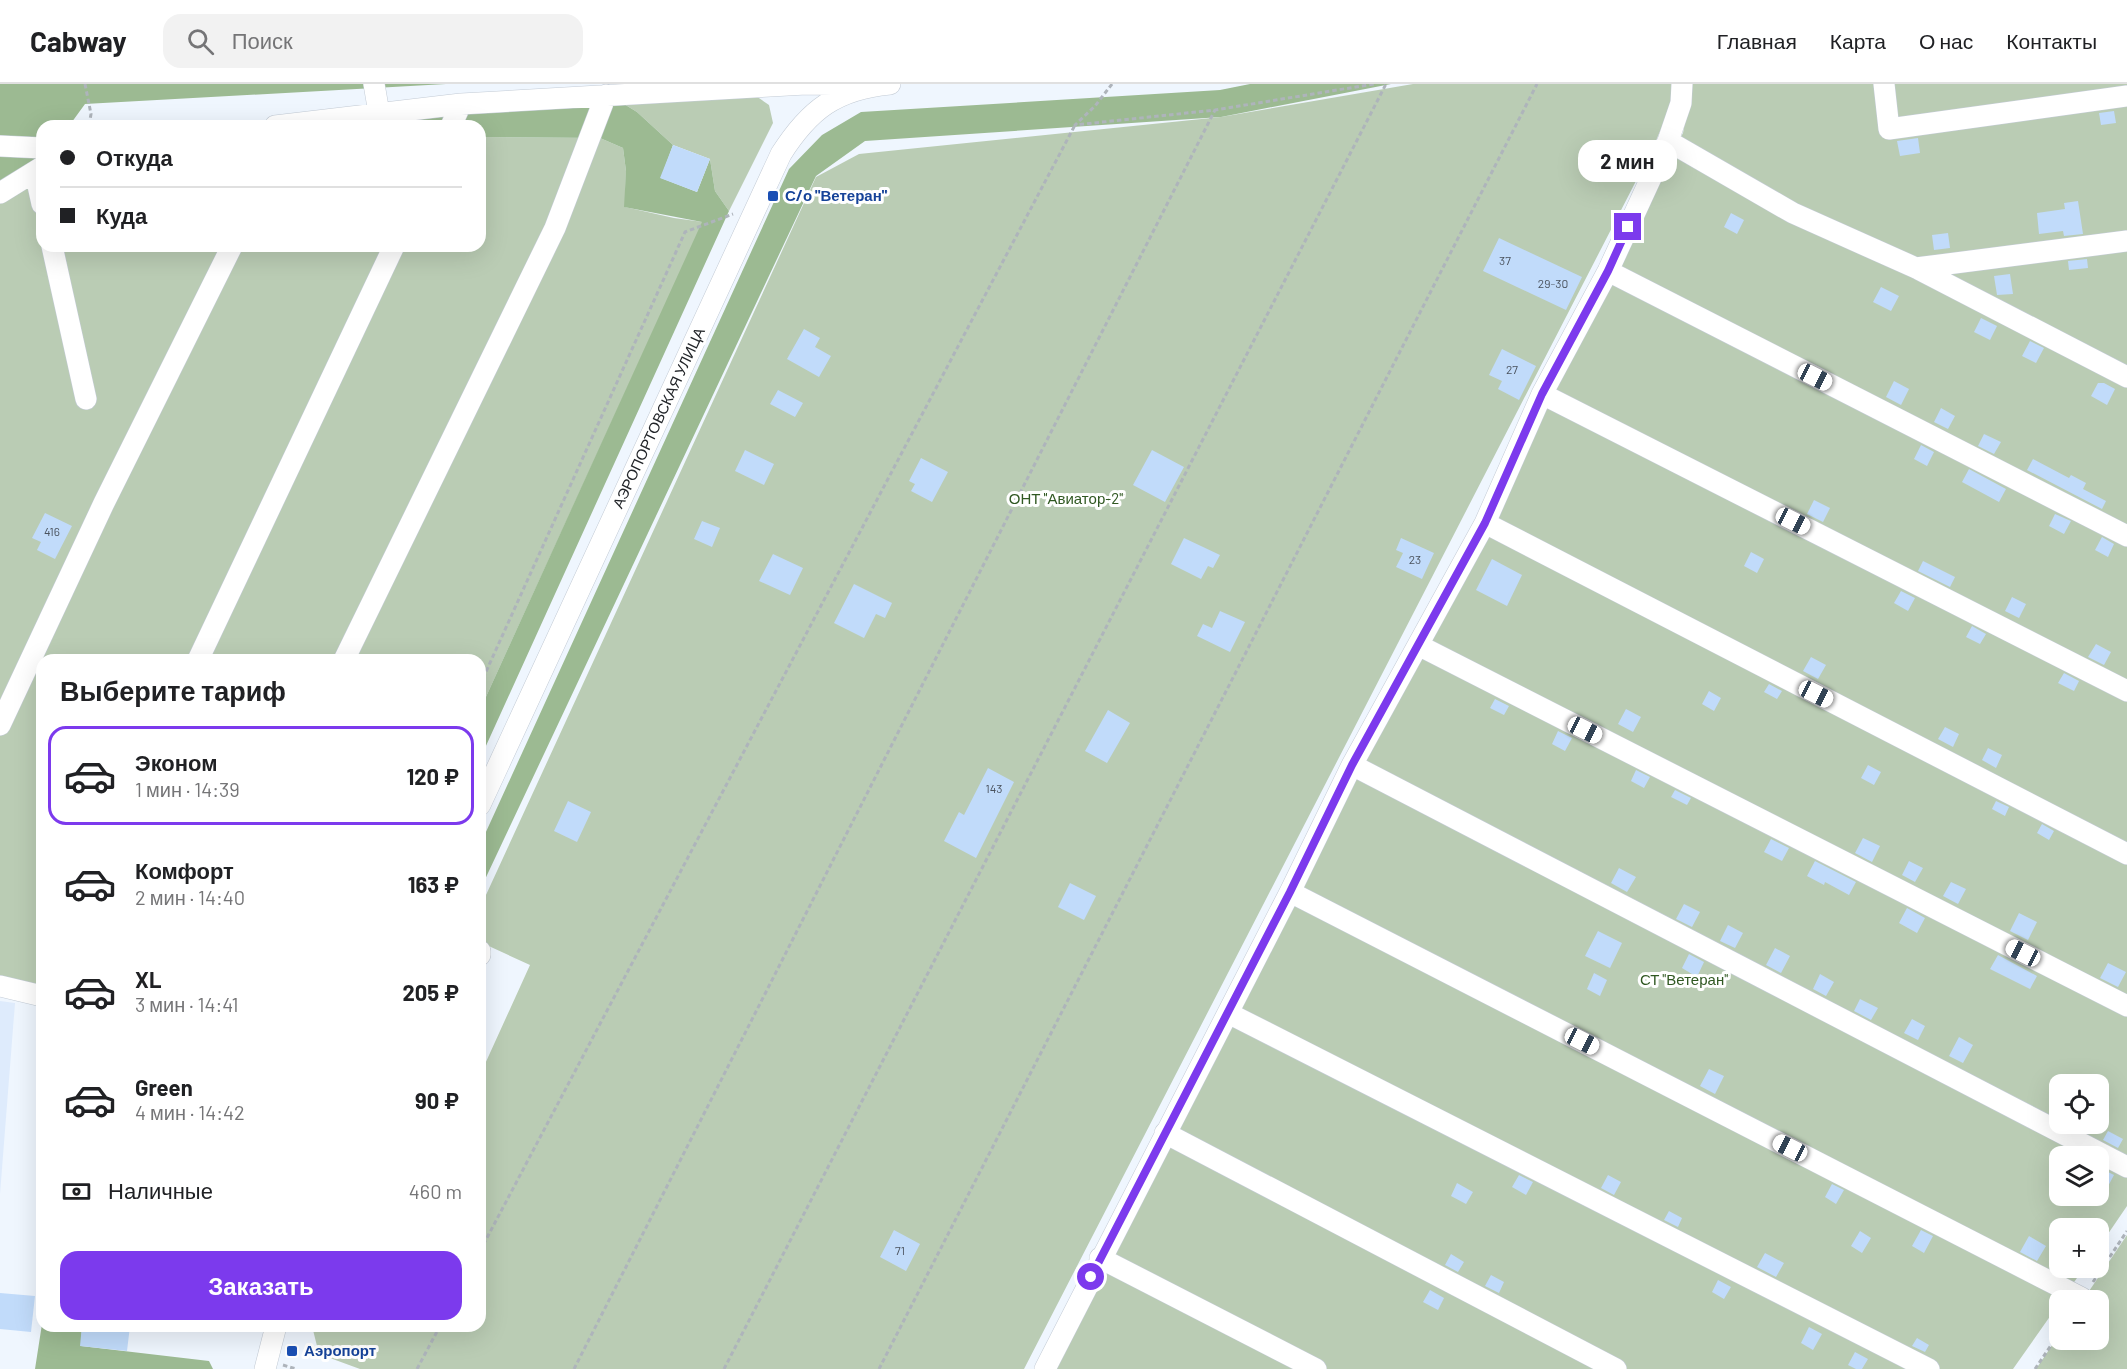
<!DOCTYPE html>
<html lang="ru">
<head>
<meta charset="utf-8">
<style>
	:root { --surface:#fff; --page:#f2f2f2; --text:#202124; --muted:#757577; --line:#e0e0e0; --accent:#7c3aed }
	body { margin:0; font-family:Barlow,sans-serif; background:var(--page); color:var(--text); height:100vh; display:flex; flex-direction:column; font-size:22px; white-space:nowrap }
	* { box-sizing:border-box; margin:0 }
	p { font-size:20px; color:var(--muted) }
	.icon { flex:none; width:33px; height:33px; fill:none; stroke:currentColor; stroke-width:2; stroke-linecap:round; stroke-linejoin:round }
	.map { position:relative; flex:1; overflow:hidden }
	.details { position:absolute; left:36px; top:570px; width:450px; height:678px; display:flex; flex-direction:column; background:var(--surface); border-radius:18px; box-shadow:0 6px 24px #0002 }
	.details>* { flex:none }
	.banner { position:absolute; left:36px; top:36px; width:450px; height:132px; border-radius:18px; box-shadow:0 6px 24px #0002; display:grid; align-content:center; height:132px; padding:0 24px; background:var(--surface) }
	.buttons { position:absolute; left:2049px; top:990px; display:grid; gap:12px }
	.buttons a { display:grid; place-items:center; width:60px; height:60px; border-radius:12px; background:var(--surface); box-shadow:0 6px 24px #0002; font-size:30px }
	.end { position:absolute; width:27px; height:27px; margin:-14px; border:8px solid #7c3aed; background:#fff; box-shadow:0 0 0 3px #fff }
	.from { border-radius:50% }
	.bubble { position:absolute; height:42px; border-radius:18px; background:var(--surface); box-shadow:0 6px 24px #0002; font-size:20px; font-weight:700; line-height:42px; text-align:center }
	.car { position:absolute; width:18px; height:36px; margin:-18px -9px; border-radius:8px; box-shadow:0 0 4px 2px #0007; background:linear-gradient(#fff 24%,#345 0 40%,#fff 0 76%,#345 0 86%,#fff 0) }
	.banner b { display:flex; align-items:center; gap:21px; height:57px; font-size:22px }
	.banner b+b { border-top:2px solid var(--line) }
	.banner i { width:15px; height:15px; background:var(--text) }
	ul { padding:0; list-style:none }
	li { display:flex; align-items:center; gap:18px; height:99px; margin:0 12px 9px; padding:0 12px; border:3px solid transparent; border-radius:18px }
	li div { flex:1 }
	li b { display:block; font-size:22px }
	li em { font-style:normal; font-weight:700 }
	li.current { border-color:var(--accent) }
	li>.icon { width:54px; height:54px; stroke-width:1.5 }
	h2 { padding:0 24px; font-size:27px; line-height:72px }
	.pay { display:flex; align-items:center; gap:15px; height:66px; padding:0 24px; font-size:22px }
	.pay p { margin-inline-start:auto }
	.button { display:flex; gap:12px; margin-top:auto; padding:12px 24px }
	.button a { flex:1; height:69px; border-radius:18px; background:var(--accent); color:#fff; font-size:24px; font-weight:700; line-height:69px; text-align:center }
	header { display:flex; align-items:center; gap:36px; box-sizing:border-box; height:84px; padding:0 30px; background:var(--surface); border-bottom:2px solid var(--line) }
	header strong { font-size:28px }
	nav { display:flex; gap:33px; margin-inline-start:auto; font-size:21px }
	.search { width:420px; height:54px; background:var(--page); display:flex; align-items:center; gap:15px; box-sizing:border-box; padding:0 21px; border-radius:18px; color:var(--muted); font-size:22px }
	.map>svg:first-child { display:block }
	.built { fill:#deebfc }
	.green { fill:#baccb4; fill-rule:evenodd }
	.forest { fill:#9cba92 }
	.building { fill:#c1dbfa }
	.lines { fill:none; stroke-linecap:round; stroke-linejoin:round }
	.minor-casing { stroke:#c3cbd5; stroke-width:22 }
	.path { stroke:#aeb4bb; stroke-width:3; stroke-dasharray:4.5 3; stroke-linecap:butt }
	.minor { stroke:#fff; stroke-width:21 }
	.route { stroke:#7c3aed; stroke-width:8 }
	.transit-dot { fill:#1a4fb4; stroke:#fff; stroke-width:2 }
	.labels { text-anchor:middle; stroke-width:6; stroke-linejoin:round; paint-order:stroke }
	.number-label { font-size:12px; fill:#4a525d }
	.transit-label { font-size:15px; font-weight:bold; fill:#164399; stroke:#fff; text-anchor:start }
	.street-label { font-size:15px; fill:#222529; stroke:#fff }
	.park-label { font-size:15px; fill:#305822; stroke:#fff }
</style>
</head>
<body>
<header>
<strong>Cabway</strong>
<div class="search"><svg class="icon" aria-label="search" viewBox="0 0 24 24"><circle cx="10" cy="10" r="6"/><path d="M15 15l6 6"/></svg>Поиск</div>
<nav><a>Главная</a><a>Карта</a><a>О нас</a><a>Контакты</a></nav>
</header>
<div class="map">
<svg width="2127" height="1285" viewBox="0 0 2127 1285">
	<rect width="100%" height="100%" fill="#eff6fe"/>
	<path class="built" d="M0,917L15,919L0,1110Z"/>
	<path class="green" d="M1413,0H1672V19L1652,66L1024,1285H360L319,1270L312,1242H480V991L530,881L480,858V824L816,93L859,70L1221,33Z
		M1692,0H2127V1122L2099,1163L2098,1144H2060V1184H2084L2013,1285H1046L1683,49ZM2060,1000H2098V1040H2060ZM2060,1072H2098V1112H2060Z
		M756,12L769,21L773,39L729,127L715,107L710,75L673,61L637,28L624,20Z
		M480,53L600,54L623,64L626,87L625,123L674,134L703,138L480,626V576H42V916L0,909V117L42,90V162H480Z
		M2127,1151V1285H2036L2059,1251L2060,1256H2098V1216H2083Z"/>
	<path class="forest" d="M0,0H446L85,20L69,42H42V78L0,103Z
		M1250,0H1391L1221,33L865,57L816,92L480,806V761L789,85L822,51L861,28L1220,6Z
		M624,20L637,28L673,61L661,94L697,108L710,75L715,107L729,127L480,675V626L702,138L624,123L626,87L623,64L600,54L480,53V42H219Z
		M42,1240V1242H82L81,1262L209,1277L213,1285H35Z"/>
	<path class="building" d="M2114,27L2116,39L2101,41L2099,29Z
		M1918,54L1920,69L1900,72L1897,57Z
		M673,61L710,75L697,108L660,94Z
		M2078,117L2083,150L2064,152L2063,147L2039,150L2037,129L2065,125L2064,119Z
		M1731,129L1744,136L1737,150L1724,143Z
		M1948,149L1950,164L1934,166L1932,151Z
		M1499,154L1582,193L1566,226L1483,187Z
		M2087,175L2088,184L2069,186L2068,177Z
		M2010,190L2013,210L1997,211L1994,192Z
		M1881,203L1899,212L1891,227L1873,218Z
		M1981,234L1997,242L1990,256L1974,248Z
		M804,245L820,254L815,263L831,272L819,293L787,275Z
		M2030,257L2044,264L2036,279L2022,272Z
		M1502,265L1536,282L1519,316L1498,305L1502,297L1489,291Z
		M1894,297L1909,305L1901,321L1886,313Z
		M2098,299H2104L2115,305L2107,321L2091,312Z
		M778,306L803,319L795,333L770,320Z
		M1941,324L1955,332L1948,345L1934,338Z
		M1984,350L2001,358L1994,370L1978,362Z
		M1921,361L1934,368L1927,382L1914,375Z
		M745,366L774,380L764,401L735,387Z
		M1152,366L1184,383L1165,418L1133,401Z
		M921,374L948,388L932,418L911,407L915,400L909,397Z
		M2033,375L2069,394L2071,391L2086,399L2083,405L2106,417L2102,425L2027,386Z
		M1969,385L2006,405L1999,418L1962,398Z
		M1814,416L1830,424L1823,438L1807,430Z
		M45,429L72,442L55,475L37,466L41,458L32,454Z
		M2055,430L2071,437L2064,450L2049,442Z
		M702,437L720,444L712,463L694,455Z
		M2102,453L2114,460L2108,473L2095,466Z
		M1184,454L1220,471L1213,484L1208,482L1201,495L1171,480Z
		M1401,454L1434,469L1422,495L1396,483L1403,469L1396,466Z
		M1751,468L1764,475L1757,489L1744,482Z
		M773,470L803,484L790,511L759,497Z
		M1492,475L1522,491L1507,522L1476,506Z
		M1923,477L1955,493L1950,503L1918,487Z
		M854,500L892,519L885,534L876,530L864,554L834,539Z
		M1901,507L1915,514L1908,527L1894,519Z
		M2012,513L2026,520L2019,534L2005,527Z
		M1220,527L1245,538L1230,568L1197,552L1203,540L1212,544Z
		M1972,542L1986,550L1980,560L1966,553Z
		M2096,560L2111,568L2104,581L2088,573Z
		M1811,573L1826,581L1818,595L1803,587Z
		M2064,589L2079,597L2074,607L2058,599Z
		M1769,600L1782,607L1777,615L1764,608Z
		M1709,607L1721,614L1714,627L1702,620Z
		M1495,615L1509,622L1504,631L1490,624Z
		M1626,625L1641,633L1633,648L1618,640Z
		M1108,626L1130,639L1107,679L1085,667Z
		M1945,643L1959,650L1953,663L1938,655Z
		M1558,647L1572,654L1565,667L1552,660Z
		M1988,664L2002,671L1996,684L1982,676Z
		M1868,681L1881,688L1874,701L1861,694Z
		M988,684L1014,698L976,774L944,757L959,728L964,731Z
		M1636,686L1650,693L1644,704L1631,697Z
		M1675,706L1691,714L1687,721L1671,713Z
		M568,717L591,728L577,758L554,747Z
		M1996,717L2009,723L2005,732L1992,725Z
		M2042,740L2054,747L2049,756L2037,749Z
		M1863,754L1880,762L1872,778L1855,769Z
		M1771,755L1789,764L1782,777L1764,768Z
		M1815,777L1856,798L1849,811L1825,798L1824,801L1807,792Z
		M1909,777L1923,784L1915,798L1902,791Z
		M1619,784L1636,793L1627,808L1611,799Z
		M1951,798L1966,805L1958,820L1943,812Z
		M1070,799L1096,812L1084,836L1058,823Z
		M1684,820L1700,828L1692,843L1676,835Z
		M1907,824L1925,834L1917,849L1899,839Z
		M2019,829L2037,838L2028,856L2010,847Z
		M1728,841L1743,849L1735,864L1720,857Z
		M1598,847L1622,859L1610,884L1585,872Z
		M1775,864L1790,872L1781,889L1766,881Z
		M1689,870L1704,878L1697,893L1682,884Z
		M1998,871L2037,892L2030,905L1990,885Z
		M2108,879L2126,888L2118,903L2100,894Z
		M1594,889L1607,896L1600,912L1587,905Z
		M1820,890L1834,898L1826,912L1813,905Z
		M1860,915L1878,924L1871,936L1854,927Z
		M1912,935L1925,942L1918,956L1904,949Z
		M1959,953L1973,961L1963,979L1949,972Z
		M1709,985L1724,992L1715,1010L1700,1002Z
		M2108,1047L2123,1055L2118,1064L2103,1056Z
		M2098,1083L2114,1091L2098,1121Z
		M1519,1091L1533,1098L1526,1111L1512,1103Z
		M1608,1091L1621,1098L1614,1111L1601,1104Z
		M1457,1099L1473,1108L1466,1120L1451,1112Z
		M1832,1100L1844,1106L1836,1120L1825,1113Z
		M1669,1127L1682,1134L1678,1143L1664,1136Z
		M894,1146L920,1160L906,1187L880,1173Z
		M1921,1146L1933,1152L1924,1169L1912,1162Z
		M1860,1147L1871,1154L1862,1169L1851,1162Z
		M2029,1152L2046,1162L2037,1177L2020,1168Z
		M1765,1169L1784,1179L1776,1193L1757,1183Z
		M1451,1170L1464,1178L1458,1188L1445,1181Z
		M1491,1191L1504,1198L1499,1209L1485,1202Z
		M1718,1196L1731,1203L1724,1215L1712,1208Z
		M1430,1206L1444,1214L1438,1226L1423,1218Z
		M0,1209L35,1212L31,1248L0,1245Z
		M82,1242H130L127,1267L80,1262Z
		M1809,1243L1822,1250L1813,1266L1801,1259Z
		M1917,1254L1929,1261L1925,1268L1912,1262Z
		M1855,1268L1868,1275L1862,1285H1856L1848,1281Z"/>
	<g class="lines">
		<defs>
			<path id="minor" d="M374,0L379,29
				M1884,0L1889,45L2127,12
				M275,42L461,20L806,0L858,1
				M451,42L461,20
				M1668,57L1793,129L1916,184L2127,293
				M0,62L42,64
				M35,88L42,120
				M0,109L42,83
				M52,162L86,315
				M1916,184L2127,157
				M1608,187L2127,452
				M1542,310L2127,607
				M1485,439L2127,770
				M1418,561L2127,922
				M198,576L394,162
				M344,576L555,144L606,11
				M0,641L104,419L232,162
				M1352,681L2127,1083
				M480,721L781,70C809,26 836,5 890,0
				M1290,808L2082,1214
				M480,867V871
				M0,902L42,912
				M1228,929L1929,1285
				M1165,1049L1616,1285
				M1100,1174L1316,1285
				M265,1285L276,1242
				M1045,1285L1290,808L1352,681L1485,439L1542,310L1608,187L1668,57L1681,19L1682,0"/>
		</defs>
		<use href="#minor" class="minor-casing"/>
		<path class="path" d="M85,0L91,30L89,42
			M1112,0L1095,22L1075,41L1215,26L1374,0
			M480,601L685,148L733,130
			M480,1167L1075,41
			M2093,1198L2127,1147
			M283,1281L296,1285
			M417,1285L440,1242
			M574,1285L1215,26
			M724,1285L1386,0
			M879,1285L1537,0
			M2035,1285L2060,1248"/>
		<use href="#minor" class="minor"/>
	</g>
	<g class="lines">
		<path class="route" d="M1091,1193L1290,808L1352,681L1485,439L1542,310L1608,187L1628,143"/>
	</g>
	<g class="transit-dot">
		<rect x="767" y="106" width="12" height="12" rx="3"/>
		<rect x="286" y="1261" width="12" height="12" rx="3"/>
	</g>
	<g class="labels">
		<g class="number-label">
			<text x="1505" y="181">37</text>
			<text x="1553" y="204">29-30</text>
			<text x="1512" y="290">27</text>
			<text x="52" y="452">416</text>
			<text x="1415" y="480">23</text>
			<text x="994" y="709">143</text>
			<text x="900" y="1171">71</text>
		</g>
		<g class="transit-label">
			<text x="785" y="117">С/о "Ветеран"</text>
			<text x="304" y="1272">Аэропорт</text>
		</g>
		<g class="street-label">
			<text transform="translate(659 334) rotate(-65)" y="5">АЭРОПОРТОВСКАЯ УЛИЦА</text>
		</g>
		<g class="park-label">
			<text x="1066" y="420">ОНТ "Авиатор-2"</text>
			<text x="1684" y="901">СТ "Ветеран"</text>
		</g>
	</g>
</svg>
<div class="buttons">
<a><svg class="icon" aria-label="locate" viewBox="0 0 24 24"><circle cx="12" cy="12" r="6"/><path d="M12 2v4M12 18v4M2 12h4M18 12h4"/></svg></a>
<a><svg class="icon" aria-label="layers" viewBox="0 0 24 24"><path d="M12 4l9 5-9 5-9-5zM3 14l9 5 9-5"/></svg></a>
<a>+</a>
<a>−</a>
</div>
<i class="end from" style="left:1091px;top:1193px"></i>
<i class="end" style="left:1628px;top:143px"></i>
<div class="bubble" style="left:1578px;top:56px;width:99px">2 мин</div>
<i class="car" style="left:1815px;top:293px;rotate:117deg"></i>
<i class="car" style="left:1793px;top:437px;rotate:117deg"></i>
<i class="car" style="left:1816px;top:610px;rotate:117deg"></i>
<i class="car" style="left:1585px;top:646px;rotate:117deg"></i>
<i class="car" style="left:2023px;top:869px;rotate:297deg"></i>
<i class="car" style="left:1582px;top:957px;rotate:117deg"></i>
<i class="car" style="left:1790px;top:1064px;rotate:297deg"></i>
<div class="banner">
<b><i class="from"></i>Откуда</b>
<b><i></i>Куда</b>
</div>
<section class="details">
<h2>Выберите тариф</h2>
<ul>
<li class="current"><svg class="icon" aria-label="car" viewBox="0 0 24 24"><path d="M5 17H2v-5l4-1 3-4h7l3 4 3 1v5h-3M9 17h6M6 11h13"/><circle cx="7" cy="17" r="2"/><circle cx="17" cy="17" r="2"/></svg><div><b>Эконом</b><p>1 мин · 14:39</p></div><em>120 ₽</em></li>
<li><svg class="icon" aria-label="car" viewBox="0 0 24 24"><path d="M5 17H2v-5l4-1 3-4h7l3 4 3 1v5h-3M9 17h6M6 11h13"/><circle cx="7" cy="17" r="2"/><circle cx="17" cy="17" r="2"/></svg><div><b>Комфорт</b><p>2 мин · 14:40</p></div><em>163 ₽</em></li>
<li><svg class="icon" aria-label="car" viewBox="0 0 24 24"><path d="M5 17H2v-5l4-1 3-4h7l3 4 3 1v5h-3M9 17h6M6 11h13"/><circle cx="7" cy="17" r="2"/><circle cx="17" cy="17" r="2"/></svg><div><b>XL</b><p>3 мин · 14:41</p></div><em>205 ₽</em></li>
<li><svg class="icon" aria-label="car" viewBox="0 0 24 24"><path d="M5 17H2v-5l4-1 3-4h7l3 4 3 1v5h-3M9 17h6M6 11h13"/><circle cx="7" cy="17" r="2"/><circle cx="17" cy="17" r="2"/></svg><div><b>Green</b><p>4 мин · 14:42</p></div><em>90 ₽</em></li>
</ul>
<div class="pay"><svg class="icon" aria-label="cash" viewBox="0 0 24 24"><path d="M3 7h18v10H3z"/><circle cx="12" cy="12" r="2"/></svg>Наличные<p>460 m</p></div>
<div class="button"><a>Заказать</a></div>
</section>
</div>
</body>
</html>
